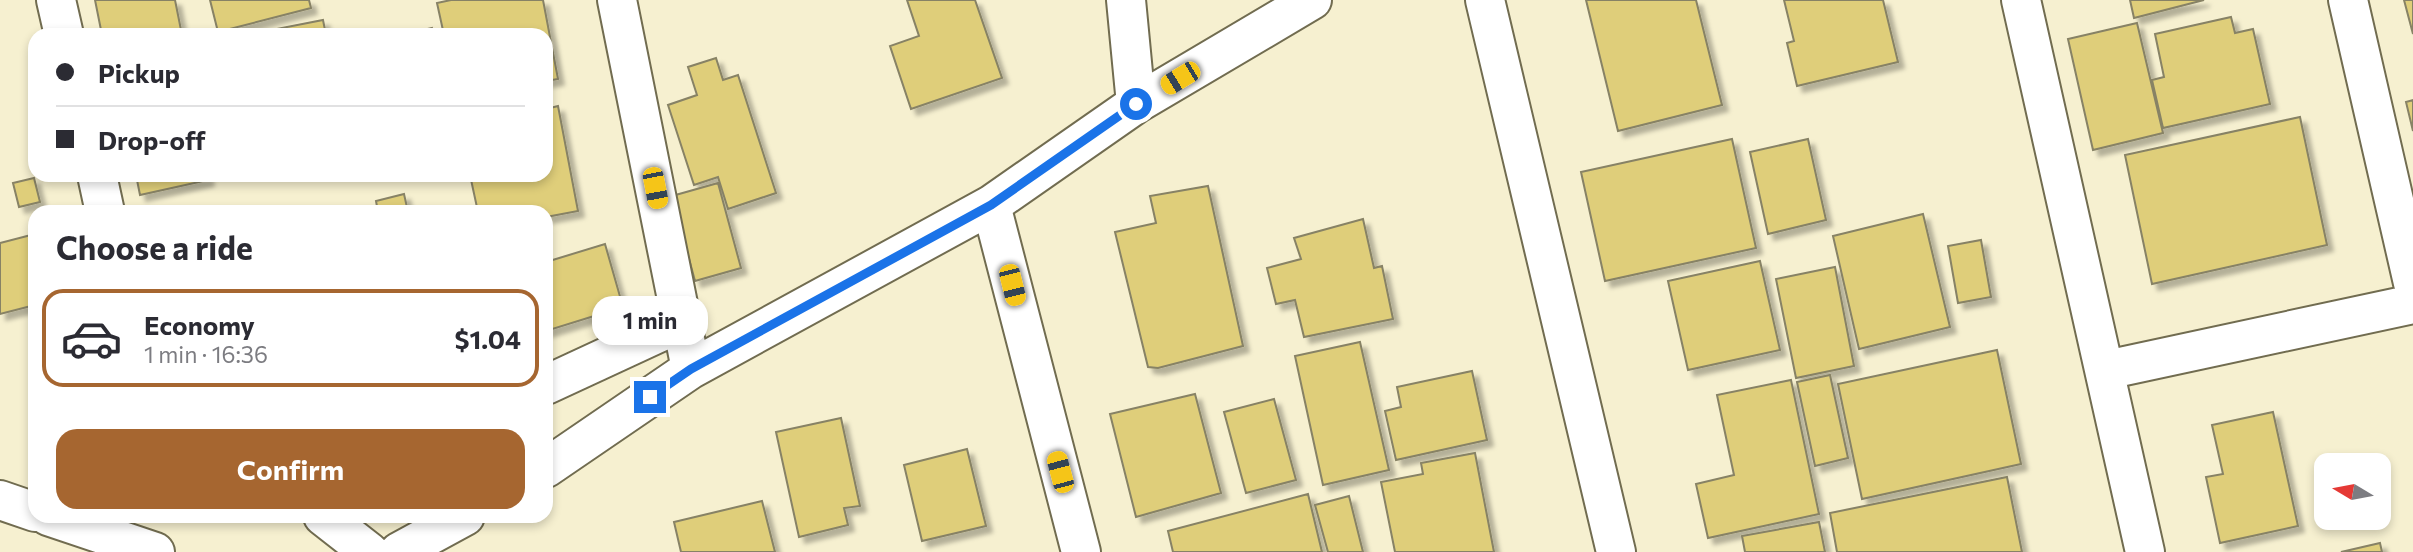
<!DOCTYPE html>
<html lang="en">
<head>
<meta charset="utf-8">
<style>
	:root { --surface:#fff; --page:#f2f2f3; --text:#2b2b33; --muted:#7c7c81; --line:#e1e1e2; --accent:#a66630 }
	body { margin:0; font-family:Commissioner,sans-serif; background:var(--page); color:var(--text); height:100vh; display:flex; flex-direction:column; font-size:26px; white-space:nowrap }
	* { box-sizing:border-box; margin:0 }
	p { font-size:23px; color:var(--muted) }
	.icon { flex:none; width:38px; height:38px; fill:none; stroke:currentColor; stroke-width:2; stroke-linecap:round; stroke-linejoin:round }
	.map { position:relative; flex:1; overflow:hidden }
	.sheet { position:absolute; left:28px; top:205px; width:525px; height:318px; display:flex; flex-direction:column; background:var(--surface); border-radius:21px; box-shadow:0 4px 10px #0003 }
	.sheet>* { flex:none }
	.guide { position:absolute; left:28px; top:28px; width:525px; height:154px; border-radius:21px; box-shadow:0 4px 10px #0003; display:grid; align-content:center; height:154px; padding:0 28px; background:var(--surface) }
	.needle { width:46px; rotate:280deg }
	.fabs { position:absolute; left:2314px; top:453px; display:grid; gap:14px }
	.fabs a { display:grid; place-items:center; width:77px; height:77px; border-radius:14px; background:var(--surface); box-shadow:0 4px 10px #0003; font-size:35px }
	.end { position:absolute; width:32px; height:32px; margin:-16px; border:9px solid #1a73e8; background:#fff; box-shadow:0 0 0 4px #fff }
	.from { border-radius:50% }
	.bubble { position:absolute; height:49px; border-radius:21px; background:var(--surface); box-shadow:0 4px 10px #0003; font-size:23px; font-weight:700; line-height:49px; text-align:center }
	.car { position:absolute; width:21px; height:42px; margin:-21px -10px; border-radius:9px; box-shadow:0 0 5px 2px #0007; background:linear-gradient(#f5c518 24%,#345 0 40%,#f5c518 0 76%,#345 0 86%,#f5c518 0) }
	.guide b { display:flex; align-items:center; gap:24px; height:66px; font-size:26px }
	.guide b+b { border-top:2px solid var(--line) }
	.guide i { width:18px; height:18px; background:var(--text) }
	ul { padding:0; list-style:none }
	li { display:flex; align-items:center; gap:21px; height:98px; margin:0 14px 10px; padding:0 14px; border:4px solid transparent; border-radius:21px }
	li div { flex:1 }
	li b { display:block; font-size:26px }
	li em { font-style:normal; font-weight:700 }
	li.current { border-color:var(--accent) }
	li>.icon { width:63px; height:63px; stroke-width:1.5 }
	h2 { padding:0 28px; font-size:32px; line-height:84px }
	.cta { display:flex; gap:14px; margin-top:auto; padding:14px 28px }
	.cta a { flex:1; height:80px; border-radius:21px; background:var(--accent); color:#fff; font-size:28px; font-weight:700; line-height:80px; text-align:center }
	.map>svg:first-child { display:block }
	.building { fill:#dfce7a; stroke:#878265; stroke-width:2; filter:url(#shadow) }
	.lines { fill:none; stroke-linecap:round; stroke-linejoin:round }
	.minor-casing { stroke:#716c50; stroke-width:42 }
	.minor { stroke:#fff; stroke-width:38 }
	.route { stroke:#1a73e8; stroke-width:9 }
</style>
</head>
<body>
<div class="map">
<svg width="2413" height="552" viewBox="0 0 2413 552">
	<defs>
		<filter id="shadow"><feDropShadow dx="6" dy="6" stdDeviation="2" flood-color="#0004"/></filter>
	</defs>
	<rect width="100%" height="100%" fill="#f6f0d0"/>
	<path class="building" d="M95,0H175L182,35H102Z
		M210,0H309L311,8L218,32Z
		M451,0H543L558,79L546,81V35H444L437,3Z
		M907,0H975L1002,78L911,109L890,46L919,36Z
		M1586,0H1696L1722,105L1618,131Z
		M1784,0H1883L1898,62L1797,86L1787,43L1794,41Z
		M2130,0H2204L2134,18Z
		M2404,0H2413V34Z
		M2231,17L2235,33L2253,29L2270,104L2163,128L2152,80L2164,77L2155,34Z
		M323,20L326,35H256V33Z
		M2137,23L2163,133L2093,150L2068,39Z
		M432,28L434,35H402Z
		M716,58L723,80L738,75L776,193L728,209L718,177L694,185L668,105L697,95L688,67Z
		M2413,100V131L2406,102Z
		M558,106L578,211L546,217V212H478L470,175H546V109Z
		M2300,117L2327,245L2152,284L2125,155Z
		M1732,139L1756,248L1605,281L1581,172Z
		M1808,139L1826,220L1768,234L1750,152Z
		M136,175H207L208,180L140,195Z
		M34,178L40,202L19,207L13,183Z
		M718,183L741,268L695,281L672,196Z
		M1208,186L1243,346L1158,368L1148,367L1115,232L1156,223L1150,196Z
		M404,194L408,212H378L376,201Z
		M1923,214L1950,327L1859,349L1833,236Z
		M1363,219L1374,268L1382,266L1393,319L1304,337L1295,300L1276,304L1267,268L1301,259L1294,238Z
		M31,235L35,249V305L0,314V243Z
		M1981,240L1991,297L1958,303L1948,246Z
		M605,244L623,307L546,331V262Z
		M1760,261L1780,350L1688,370L1668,281Z
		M1835,267L1854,366L1796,378L1776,279Z
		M1360,342L1389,470L1323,485L1295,356Z
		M1997,350L2021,464L1862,499L1838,384Z
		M1472,371L1487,440L1396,460L1385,411L1401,407L1397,387Z
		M1830,375L1848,458L1815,466L1797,382Z
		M1791,380L1819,514L1708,538L1696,484L1734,475L1717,395Z
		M1195,394L1221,493L1136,517L1110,414Z
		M1274,399L1296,480L1246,493L1224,412Z
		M2273,412L2298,526L2220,543L2206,477L2223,474L2212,425Z
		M841,418L860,506L844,508L848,525L799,537L776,432Z
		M967,449L986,526L922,541L904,465Z
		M1475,453L1494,552H1395L1381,482L1423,474L1421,463Z
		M2007,477L2022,552H1837L1830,513Z
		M1308,494L1322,552H1173L1168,531Z
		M1349,496L1363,552H1328L1315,505Z
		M762,501L775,552H681L674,522Z
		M1819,522L1825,552H1745L1742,536Z
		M2380,543L2382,552H2341Z"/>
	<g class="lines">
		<defs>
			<path id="minor" d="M56,0L64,35
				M617,0L691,369
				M1126,0L1136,104
				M1485,0L1616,552
				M2021,0L2145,552
				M2348,0L2413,283
				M97,175L105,212
				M991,205L1081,552
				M2106,370L2413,304
				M546,385L682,322
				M546,468L691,369L991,205L1136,104L1312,0
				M0,500L35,512
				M48,516L155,552
				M323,516L369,552
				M399,552L465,516"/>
		</defs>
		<use href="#minor" class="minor-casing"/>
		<use href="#minor" class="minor"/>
	</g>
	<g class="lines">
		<path class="route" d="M650,397L691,369L991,205L1136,104"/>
	</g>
</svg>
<div class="fabs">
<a><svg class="needle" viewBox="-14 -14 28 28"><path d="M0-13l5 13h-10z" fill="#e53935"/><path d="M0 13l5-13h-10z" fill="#7c7c81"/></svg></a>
</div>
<i class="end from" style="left:1136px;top:104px"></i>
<i class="end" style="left:650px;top:397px"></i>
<div class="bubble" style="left:592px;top:296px;width:116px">1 min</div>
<i class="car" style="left:1180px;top:78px;rotate:239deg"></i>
<i class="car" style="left:655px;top:188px;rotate:169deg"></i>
<i class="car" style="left:1012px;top:285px;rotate:166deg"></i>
<i class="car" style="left:1060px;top:472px;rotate:345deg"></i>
<div class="guide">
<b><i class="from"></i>Pickup</b>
<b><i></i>Drop-off</b>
</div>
<section class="sheet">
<h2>Choose a ride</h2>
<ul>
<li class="current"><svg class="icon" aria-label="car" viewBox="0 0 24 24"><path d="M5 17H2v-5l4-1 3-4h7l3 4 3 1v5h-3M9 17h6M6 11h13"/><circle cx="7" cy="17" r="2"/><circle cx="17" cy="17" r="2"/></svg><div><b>Economy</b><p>1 min · 16:36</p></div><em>$1.04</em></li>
</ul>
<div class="cta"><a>Confirm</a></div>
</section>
</div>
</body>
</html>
